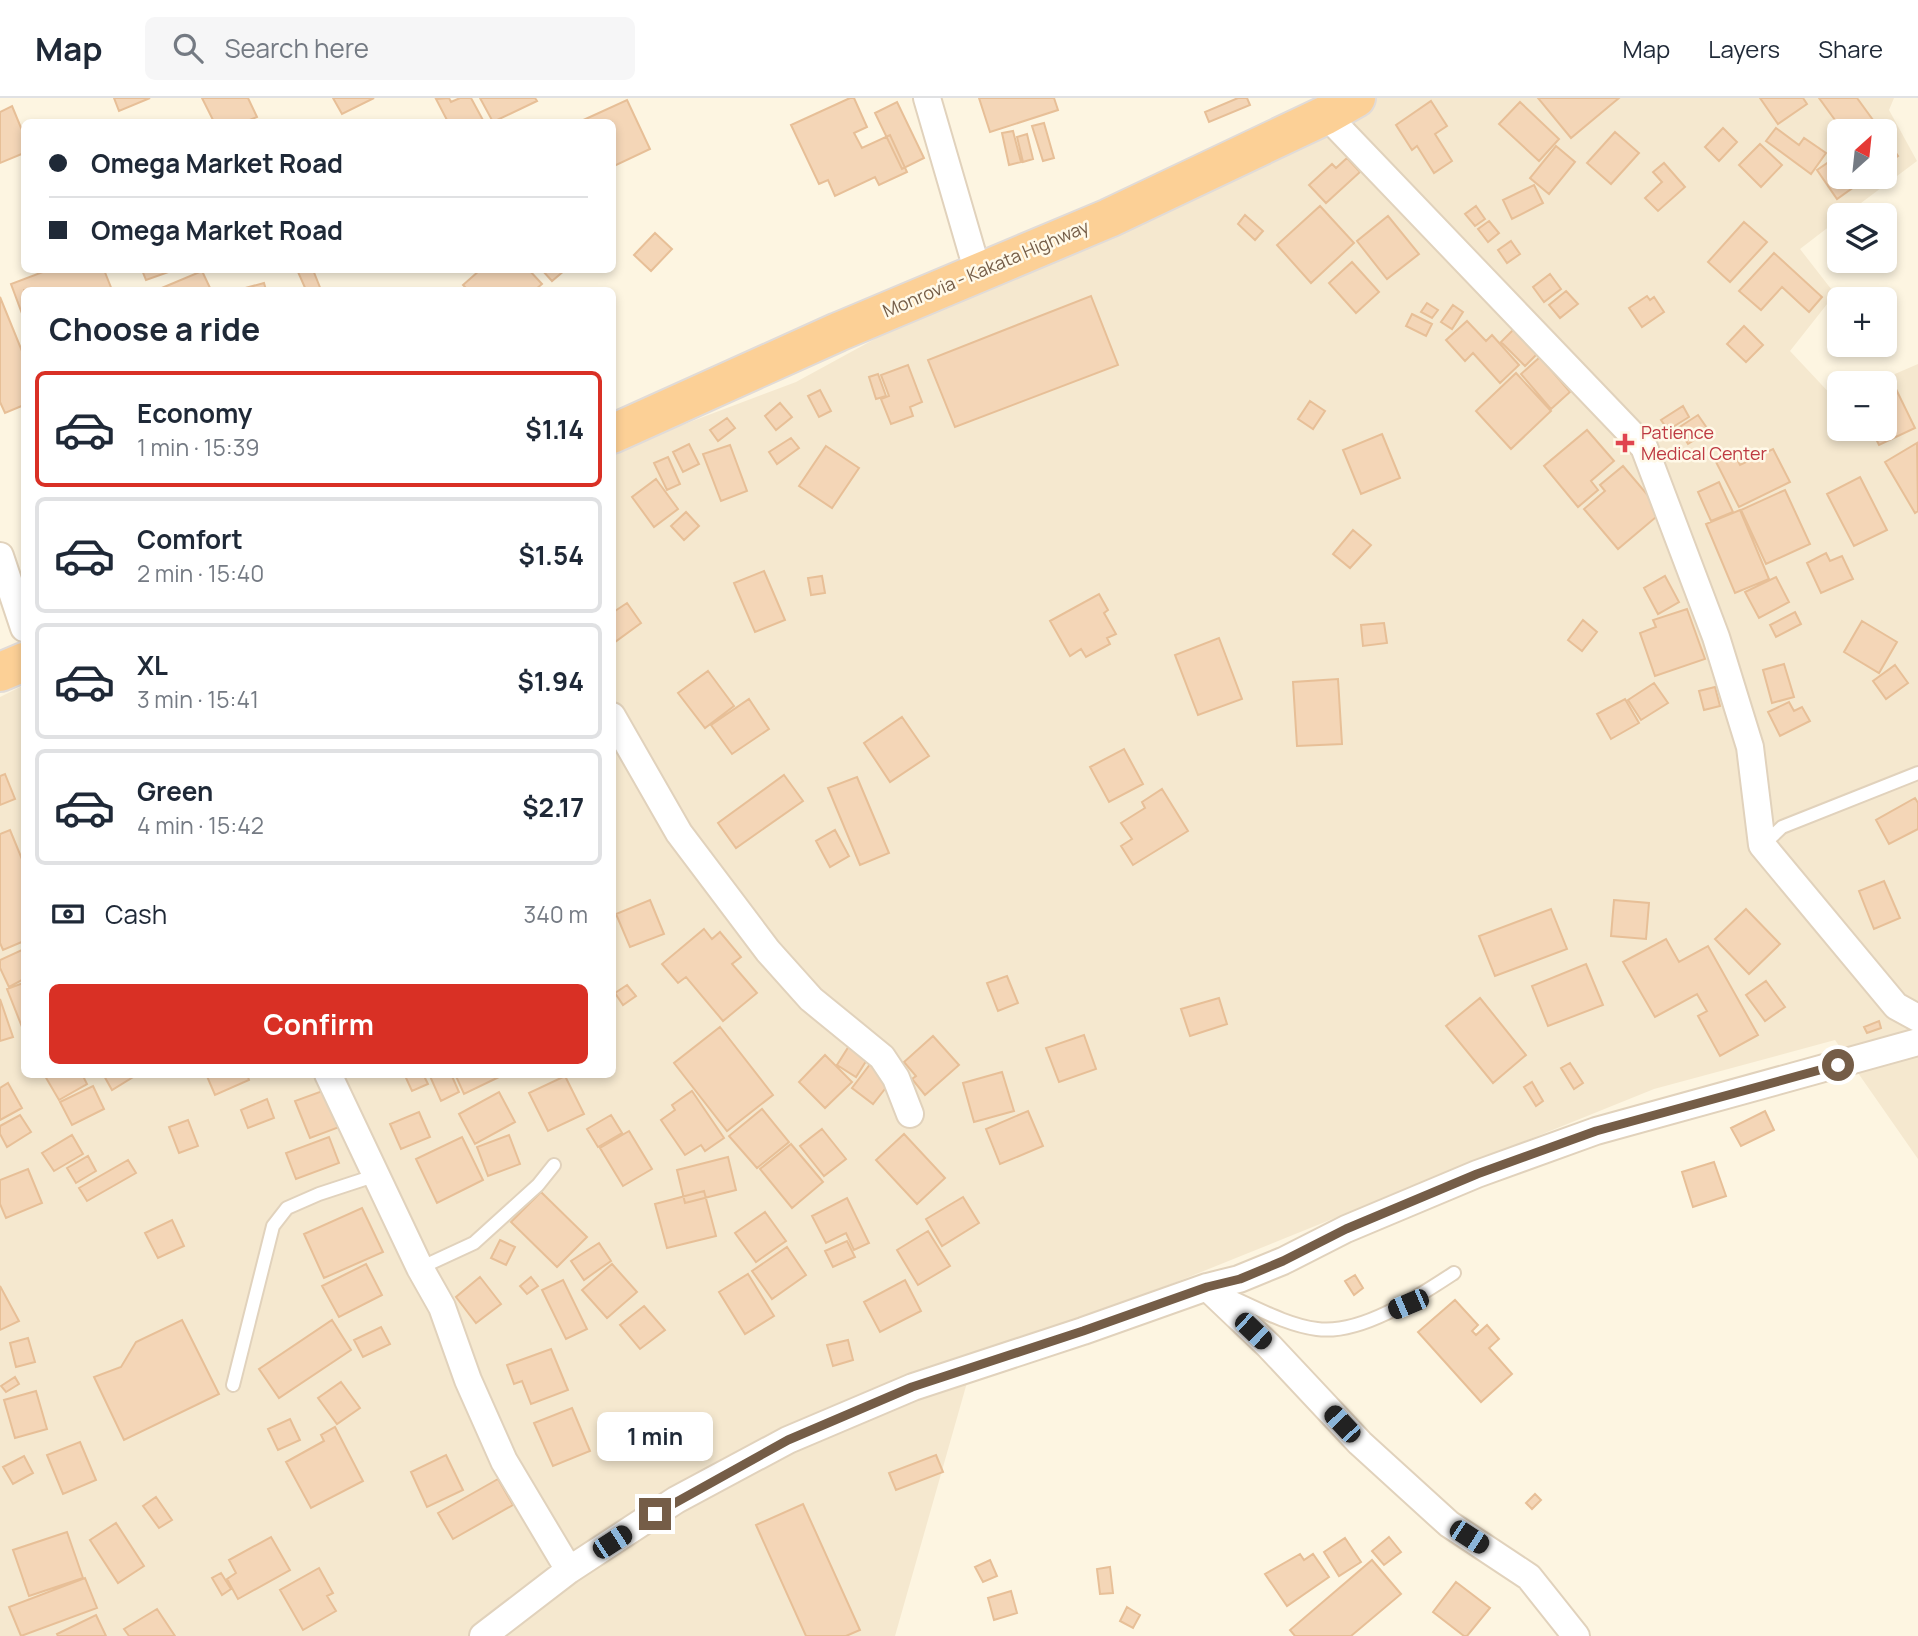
<!DOCTYPE html>
<html lang="en">
<head>
<meta charset="utf-8">
<style>
	:root { --surface:#fff; --page:#f6f6f7; --text:#1f2937; --muted:#747a83; --line:#e0e1e3; --accent:#d93025 }
	body { margin:0; font-family:Manrope,sans-serif; background:var(--page); color:var(--text); height:100vh; display:flex; flex-direction:column; font-size:26px; white-space:nowrap }
	* { box-sizing:border-box; margin:0 }
	p { font-size:23px; color:var(--muted) }
	.icon { flex:none; width:38px; height:38px; fill:none; stroke:currentColor; stroke-width:2; stroke-linecap:round; stroke-linejoin:round }
	.map { position:relative; flex:1; overflow:hidden }
	.side { position:absolute; left:21px; top:189px; width:595px; height:791px; display:flex; flex-direction:column; background:var(--surface); border-radius:10px; box-shadow:0 4px 10px #0003 }
	.side>* { flex:none }
	.guide { position:absolute; left:21px; top:21px; width:595px; height:154px; border-radius:10px; box-shadow:0 4px 10px #0003; display:grid; align-content:center; height:154px; padding:0 28px; background:var(--surface) }
	.needle { width:46px; rotate:27deg }
	.fabs { position:absolute; left:1827px; top:21px; display:grid; gap:14px }
	.fabs a { display:grid; place-items:center; width:70px; height:70px; border-radius:10px; background:var(--surface); box-shadow:0 4px 10px #0003; font-size:35px }
	.end { position:absolute; width:32px; height:32px; margin:-16px; border:9px solid #755d47; background:#fff; box-shadow:0 0 0 4px #fff }
	.from { border-radius:50% }
	.bubble { position:absolute; height:49px; border-radius:10px; background:var(--surface); box-shadow:0 4px 10px #0003; font-size:23px; font-weight:700; line-height:49px; text-align:center }
	.car { position:absolute; width:21px; height:42px; margin:-21px -10px; border-radius:9px; box-shadow:0 0 5px 2px #0007; background:linear-gradient(#222 24%,#8ab4d8 0 40%,#222 0 76%,#8ab4d8 0 86%,#222 0) }
	.guide b { display:flex; align-items:center; gap:24px; height:66px; font-size:26px }
	.guide b+b { border-top:2px solid var(--line) }
	.guide i { width:18px; height:18px; background:var(--text) }
	ul { padding:0; list-style:none }
	li { display:flex; align-items:center; gap:21px; height:116px; margin:0 14px 10px; padding:0 14px; border:4px solid var(--line); border-radius:10px }
	li div { flex:1 }
	li b { display:block; font-size:26px }
	li em { font-style:normal; font-weight:700 }
	li.on { border-color:var(--accent) }
	li>.icon { width:63px; height:63px; stroke-width:1.5 }
	h2 { padding:0 28px; font-size:32px; line-height:84px }
	.pay { display:flex; align-items:center; gap:18px; height:77px; padding:0 28px; font-size:26px }
	.pay p { margin-inline-start:auto }
	.primary-button { display:flex; gap:14px; margin-top:auto; padding:14px 28px }
	.primary-button a { flex:1; height:80px; border-radius:10px; background:var(--accent); color:#fff; font-size:28px; font-weight:700; line-height:80px; text-align:center }
	header { display:flex; align-items:center; gap:42px; box-sizing:border-box; height:98px; padding:0 35px; background:var(--surface); border-bottom:2px solid var(--line) }
	header strong { font-size:33px }
	nav { display:flex; gap:38px; margin-inline-start:auto; font-size:24px }
	.search { width:490px; height:63px; background:var(--page); display:flex; align-items:center; gap:18px; box-sizing:border-box; padding:0 24px; border-radius:10px; color:var(--muted); font-size:26px }
	.map>svg:first-child { display:block }
	.residential { fill:#f5e8cf; fill-rule:evenodd }
	.building { fill:#f4d6b7; stroke:#e7bf97; stroke-width:2 }
	.lines { fill:none; stroke-linecap:round; stroke-linejoin:round }
	.service-casing { stroke:#e1d2bc; stroke-width:16 }
	.minor-casing { stroke:#e1d2bc; stroke-width:30 }
	.trunk-casing { stroke:#e1dbd7; stroke-width:42 }
	.service { stroke:#fff; stroke-width:12 }
	.minor { stroke:#fff; stroke-width:26 }
	.trunk { stroke:#fcd096; stroke-width:38 }
	.route { stroke:#755d47; stroke-width:9 }
	.health-dot { fill:#e0444e; stroke:#fff9e8; stroke-width:2.5 }
	.labels { text-anchor:middle; stroke-width:5; stroke-linejoin:round; paint-order:stroke }
	.street-label { font-size:18px; fill:#755d47; stroke:#fff9e8 }
	.health-label { font-size:18px; fill:#be3a42; stroke:#fff9e8; text-anchor:start }
</style>
</head>
<body>
<header>
<strong>Map</strong>
<div class="search"><svg class="icon" aria-label="search" viewBox="0 0 24 24"><circle cx="10" cy="10" r="6"/><path d="M15 15l6 6"/></svg>Search here</div>
<nav><a>Map</a><a>Layers</a><a>Share</a></nav>
</header>
<div class="map">
<svg width="1918" height="1538" viewBox="0 0 1918 1538">
	<rect width="100%" height="100%" fill="#fdf5e1"/>
	<path class="residential" d="M1316,0H1894L1889,12L1917,63L1845,117H1839V121L1800,151L1835,196L1790,253L1836,302L1839,301V331H1885V285H1874L1918,266V1061L1835,942L1654,991L976,1265L968,1281L895,1538H0V599L24,587V976H612L613,353L796,284ZM1839,33H1885V79H1839Z"/>
	<path class="building" d="M114,0H150L119,13Z
		M202,0H248L257,19L245,24H214Z
		M333,0H374L342,16Z
		M449,0L451,4L460,0H471L484,24H448L436,1Z
		M480,0H535L537,3L493,24Z
		M850,0H854L867,29L854,35L862,50L890,37L907,74L879,87L875,79L835,98L828,82L819,86L791,27Z
		M979,0H1054L1058,12L990,34Z
		M1238,0H1247L1250,7L1209,24L1205,14Z
		M1538,0H1619L1571,40Z
		M1760,0H1803L1807,6L1778,26Z
		M1819,0H1857L1881,33H1843Z
		M627,2L650,51L612,69V24H579Z
		M1431,3L1447,28L1435,36L1452,63L1434,75L1417,48L1412,52L1396,27Z
		M897,4L924,60L902,71L875,15Z
		M1520,4L1559,41L1539,63L1499,26Z
		M12,8L24,37V55L0,65V14Z
		M1044,25L1054,60L1043,63L1032,28Z
		M1723,30L1737,44L1719,63L1705,49Z
		M1776,30L1799,47L1804,40L1826,55L1811,76L1766,43Z
		M1013,33L1021,64L1009,67L1002,35Z
		M1615,34L1639,55L1611,86L1587,65Z
		M1027,36L1033,61L1023,64L1017,39Z
		M1885,39L1898,58L1885,67Z
		M1760,46L1782,67L1761,89L1739,67Z
		M1556,48L1575,64L1549,96L1530,80Z
		M1839,57V79H1868L1837,101L1817,72Z
		M1347,60L1360,74L1326,105L1309,87L1332,66L1336,70Z
		M1664,65L1685,89L1658,113L1645,100L1662,84L1653,74Z
		M1534,87L1543,105L1512,121L1503,102Z
		M1320,108L1354,145L1311,185L1277,147Z
		M1476,108L1485,121L1475,128L1465,116Z
		M1245,117L1263,133L1255,142L1238,126Z
		M1388,118L1419,156L1387,181L1357,143Z
		M1489,123L1499,135L1488,144L1478,131Z
		M1744,124L1767,144L1730,184L1708,164Z
		M655,135L672,151L651,173L634,157Z
		M1511,143L1520,156L1507,165L1498,152Z
		M1774,155L1822,199L1809,214L1782,189L1761,212L1739,193Z
		M1352,164L1379,194L1356,215L1329,185Z
		M48,172H104L112,192H24V221L11,186Z
		M142,172H174L146,182Z
		M305,172H313L321,192H306L298,174Z
		M480,172H529L542,186L535,192H468L463,187Z
		M542,172H565L552,183Z
		M202,173L211,192H157Z
		M1550,176L1561,191L1544,204L1533,189Z
		M264,185L266,192H238Z
		M1566,193L1578,206L1560,220L1549,207Z
		M1091,198L1118,267L955,329L928,262Z
		M1647,198L1650,202L1654,199L1664,214L1642,229L1629,210Z
		M0,199L24,258V307L5,315L0,304Z
		M1427,205L1438,212L1432,220L1421,214Z
		M1453,207L1463,214L1452,231L1441,224Z
		M1412,216L1432,226L1426,238L1406,228Z
		M1467,223L1486,243L1492,237L1519,267L1500,285L1473,255L1465,263L1446,242Z
		M1744,228L1763,247L1746,264L1727,246Z
		M1515,230L1539,254L1525,268L1501,244Z
		M1540,259L1570,294L1551,311L1521,276Z
		M908,267L922,304L910,309L913,318L891,326L881,301L889,298L881,277Z
		M1516,275L1551,313L1511,351L1476,313Z
		M878,276L886,298L876,301L869,279Z
		M1893,285L1915,330L1879,347L1871,331H1885V289Z
		M820,292L831,313L819,319L808,298Z
		M1310,303L1325,313L1313,331L1298,321Z
		M780,305L792,319L776,332L765,318Z
		M1683,308L1689,319L1668,332L1661,322Z
		M1698,317L1709,333L1688,346L1678,330Z
		M727,320L735,330L718,343L710,332Z
		M1587,332L1614,363L1591,383L1598,392L1578,409L1544,368Z
		M1382,336L1400,380L1361,396L1343,352Z
		M791,340L799,350L777,366L769,354Z
		M1917,345L1918,413L1915,415L1885,364Z
		M689,346L699,366L683,374L673,354Z
		M730,347L747,393L721,403L703,356Z
		M826,348L859,370L832,410L799,388Z
		M1773,351L1790,384L1739,409L1715,362L1733,353L1740,367Z
		M668,359L680,386L667,392L654,365Z
		M1623,368L1662,414L1618,451L1584,411L1605,393L1600,387Z
		M1860,379L1887,432L1854,448L1827,396Z
		M656,381L678,411L654,429L632,399Z
		M1719,384L1733,414L1711,423L1698,394Z
		M1785,392L1810,446L1766,466L1741,412Z
		M1740,412L1769,481L1735,495L1706,426Z
		M686,414L699,428L684,442L671,428Z
		M1353,432L1371,447L1350,470L1333,456Z
		M1826,455L1830,463L1842,458L1853,481L1821,495L1807,465Z
		M764,473L785,522L755,534L734,485Z
		M822,478L825,495L811,497L808,480Z
		M1665,478L1679,504L1658,516L1644,490Z
		M1776,479L1789,504L1759,520L1745,494Z
		M1099,496L1108,512L1104,515L1116,536L1107,540L1110,546L1086,559L1081,551L1070,558L1050,523Z
		M627,505L641,525L615,544L612,540V515Z
		M1687,511L1705,561L1655,578L1640,535L1656,529L1653,522Z
		M1795,514L1801,526L1776,539L1770,527Z
		M1583,522L1597,534L1582,553L1568,542Z
		M1862,523L1897,544L1879,575L1844,554Z
		M1384,525L1387,545L1363,548L1361,527Z
		M1219,540L1242,601L1198,617L1175,557Z
		M1784,566L1794,599L1772,605L1763,572Z
		M1895,567L1908,585L1886,601L1873,583Z
		M708,573L734,608L705,630L678,595Z
		M1338,581L1342,646L1297,648L1293,584Z
		M1654,585L1668,605L1641,622L1628,602Z
		M1715,589L1720,608L1704,612L1699,593Z
		M749,601L769,631L732,656L711,627Z
		M1625,601L1639,625L1611,641L1597,616Z
		M1789,604L1794,613L1802,609L1810,623L1780,638L1768,614Z
		M902,619L929,658L890,684L864,645Z
		M1124,651L1143,686L1109,704L1090,669Z
		M5,676L15,701L0,707V678Z
		M784,677L803,703L736,750L718,725Z
		M857,679L889,755L860,767L828,690Z
		M1162,691L1188,733L1133,767L1121,748L1132,741L1121,725L1145,710L1142,704Z
		M1915,700L1918,705V731L1889,746L1876,722Z
		M10,732L24,766V843L3,852L0,845V736Z
		M835,732L849,758L830,769L816,743Z
		M1884,783L1900,820L1874,831L1859,793Z
		M650,802L664,836L630,849L616,816Z
		M1614,802L1649,805L1646,841L1611,838Z
		M1551,811L1567,851L1495,878L1479,838Z
		M1746,811L1780,846L1749,876L1715,841Z
		M704,831L712,841L720,834L741,859L732,866L757,895L723,923L686,879L678,885L662,866Z
		M1666,841L1679,864L1708,848L1758,937L1720,958L1698,918L1707,913L1697,896L1655,919L1623,864Z
		M24,851V881L9,889L0,870V862Z
		M1586,866L1603,907L1548,928L1532,888Z
		M1007,878L1018,905L998,913L987,885Z
		M1766,883L1785,909L1765,923L1746,897Z
		M23,885L24,888V934L7,891Z
		M627,887L636,898L623,907L615,895Z
		M1219,900L1227,926L1190,938L1181,911Z
		M1480,900L1526,957L1493,985L1446,928Z
		M0,901L13,939L0,943Z
		M1879,923L1881,930L1867,935L1864,929Z
		M720,929L773,997L727,1033L674,965Z
		M1084,937L1096,971L1059,984L1046,950Z
		M933,938L959,967L925,997L912,981L916,978L904,964Z
		M849,948L868,960L856,979L837,967Z
		M825,957L852,984L825,1010L799,984Z
		M871,965L892,982L873,1006L852,990Z
		M1570,965L1583,985L1574,991L1561,970Z
		M1002,974L1014,1013L974,1024L963,985Z
		M48,976H82L87,986L59,1002L45,978Z
		M103,976H138L112,992Z
		M206,976H247L249,982L215,997Z
		M413,976H423L428,986L412,993L406,980Z
		M429,976H451L459,994L441,1003Z
		M455,976H501V978L464,996Z
		M565,978L584,1016L548,1033L529,995Z
		M1532,984L1543,1003L1536,1008L1524,989Z
		M8,985L22,1010L0,1022V990Z
		M93,988L104,1011L72,1027L60,1004Z
		M328,991L342,1028L310,1040L295,1003Z
		M692,993L724,1040L705,1053L701,1047L685,1057L661,1022L675,1012L672,1007Z
		M499,994L515,1024L475,1046L459,1016Z
		M267,1001L274,1020L248,1030L241,1012Z
		M762,1011L789,1044L757,1070L729,1038Z
		M1028,1013L1043,1048L1000,1066L986,1031Z
		M1765,1013L1774,1032L1741,1048L1731,1030Z
		M419,1014L430,1039L401,1051L390,1026Z
		M20,1017L31,1034L7,1049L0,1036V1028Z
		M611,1017L622,1035L598,1049L587,1031Z
		M188,1022L198,1048L179,1055L169,1029Z
		M822,1031L846,1061L824,1078L800,1048Z
		M629,1033L652,1071L623,1088L600,1050Z
		M904,1036L945,1080L917,1106L876,1062Z
		M72,1037L83,1056L54,1073L42,1055Z
		M509,1037L520,1066L488,1078L477,1049Z
		M329,1039L339,1065L296,1081L286,1055Z
		M462,1039L483,1082L437,1105L416,1061Z
		M791,1046L823,1084L792,1110L760,1071Z
		M88,1058L96,1073L76,1085L67,1070Z
		M728,1059L736,1092L685,1105L677,1072Z
		M128,1062L136,1075L87,1103L79,1090Z
		M1714,1064L1726,1098L1693,1109L1682,1074Z
		M28,1071L42,1105L6,1120L0,1106V1082Z
		M704,1093L716,1138L667,1150L655,1106Z
		M541,1094L587,1139L557,1169L511,1124Z
		M963,1099L979,1125L942,1148L926,1121Z
		M847,1100L869,1145L854,1152L846,1135L826,1145L812,1118Z
		M362,1110L383,1154L324,1180L304,1136Z
		M765,1114L786,1143L756,1164L735,1135Z
		M172,1122L184,1148L158,1160L145,1135Z
		M928,1133L950,1168L918,1187L897,1152Z
		M500,1142L515,1149L506,1167L491,1160Z
		M847,1143L855,1159L833,1169L825,1153Z
		M599,1145L611,1163L584,1182L571,1163Z
		M787,1149L806,1177L772,1201L752,1173Z
		M366,1166L382,1197L339,1219L322,1188Z
		M612,1166L637,1194L607,1220L582,1192Z
		M748,1176L774,1218L745,1236L719,1194Z
		M1355,1177L1363,1190L1354,1197L1345,1183Z
		M480,1179L501,1206L476,1225L456,1199Z
		M531,1179L538,1188L527,1196L520,1188Z
		M563,1182L587,1231L566,1241L542,1192Z
		M905,1182L921,1213L880,1234L864,1204Z
		M0,1188L19,1223L0,1232Z
		M1455,1202L1478,1227L1472,1233L1476,1237L1487,1227L1499,1241L1489,1250L1512,1276L1481,1304L1418,1234Z
		M644,1208L665,1232L640,1251L620,1227Z
		M182,1222L219,1296L124,1342L94,1279L121,1269L136,1244Z
		M332,1222L351,1252L279,1300L259,1271Z
		M381,1229L390,1246L363,1259L354,1242Z
		M28,1240L35,1264L16,1269L10,1245Z
		M848,1242L853,1262L833,1268L827,1247Z
		M551,1251L568,1292L531,1306L522,1283L514,1286L507,1267Z
		M15,1279L19,1286L6,1294L1,1288Z
		M341,1284L360,1310L337,1326L318,1300Z
		M36,1293L47,1331L15,1340L4,1302Z
		M572,1310L590,1353L553,1368L534,1325Z
		M290,1321L300,1342L278,1352L268,1331Z
		M335,1329L363,1383L311,1410L286,1364L324,1343L321,1337Z
		M80,1344L96,1382L63,1396L47,1357Z
		M446,1357L463,1392L427,1409L411,1374Z
		M936,1357L943,1374L896,1392L889,1375Z
		M24,1358L33,1375L13,1386L3,1369Z
		M498,1381L513,1407L453,1441L438,1415Z
		M1535,1396L1541,1402L1532,1411L1526,1405Z
		M156,1399L172,1422L159,1430L143,1408Z
		M803,1406L860,1532L846,1538H806L756,1427Z
		M116,1425L144,1468L118,1485L90,1442Z
		M67,1434L83,1480L29,1498L13,1452Z
		M271,1439L290,1472L238,1501L227,1481L236,1475L229,1462Z
		M1389,1439L1401,1454L1384,1467L1372,1453Z
		M1345,1440L1361,1464L1339,1478L1324,1454Z
		M1300,1456L1304,1462L1313,1456L1329,1479L1287,1508L1265,1476Z
		M990,1462L997,1478L983,1484L975,1469Z
		M1372,1462L1401,1496L1351,1538H1295L1290,1532Z
		M1110,1469L1113,1495L1100,1496L1097,1471Z
		M319,1470L333,1495L327,1498L336,1513L303,1532L280,1492Z
		M221,1475L231,1491L222,1497L212,1480Z
		M85,1480L97,1510L21,1538L9,1509Z
		M1456,1484L1490,1510L1467,1538H1464L1433,1514Z
		M1011,1493L1017,1515L994,1522L988,1500Z
		M1127,1509L1140,1517L1133,1530L1120,1523Z
		M157,1511L175,1538H129L124,1531Z
		M96,1517L106,1538H58L57,1536Z"/>
	<g class="lines">
		<defs>
			<path id="service" d="M1763,747L1782,729L1918,675
				M420,1170L474,1145L538,1087L554,1067
				M1227,1197C1255,1209 1286,1227 1317,1231C1361,1237 1419,1198 1454,1175
				M233,1287L273,1128L287,1110L319,1096L377,1077"/>
			<path id="minor" d="M927,0L978,175
				M1326,17L1644,349L1716,539L1750,649L1762,747L1896,908L1918,920
				M0,458L24,530
				M612,618L679,735L768,853L811,901L882,959L896,980L910,1016
				M328,976L420,1170L442,1209L468,1282L504,1363L569,1472
				M1207,1189L1269,1248L1360,1345L1449,1426L1529,1479L1576,1538
				M483,1538L569,1472L676,1402L788,1342L913,1289L1083,1233L1207,1189L1239,1181L1283,1163L1346,1131L1477,1076L1596,1033L1918,944"/>
			<path id="trunk" d="M612,336L838,234L1109,120L1326,17L1356,0
				M0,574L24,564"/>
		</defs>
		<use href="#service" class="service-casing"/>
		<use href="#minor" class="minor-casing"/>
		<use href="#trunk" class="trunk-casing"/>
		<use href="#service" class="service"/>
		<use href="#minor" class="minor"/>
		<use href="#trunk" class="trunk"/>
	</g>
	<g class="lines">
		<path class="route" d="M655,1416L788,1342L912,1289L1083,1233L1207,1189L1240,1181L1283,1163L1346,1131L1477,1076L1596,1033L1838,967"/>
	</g>
	<path class="health-dot" d="M1621.5 334.5h7v7h7v7h-7v7h-7v-7h-7v-7h7z"/>
	<g class="labels">
		<g class="street-label">
			<text transform="translate(986 171) rotate(-23)" y="6">Monrovia - Kakata Highway</text>
		</g>
		<g class="health-label">
			<text x="1641" y="341">Patience<tspan x="1641" dy="21">Medical Center</tspan></text>
		</g>
	</g>
</svg>
<div class="fabs">
<a><svg class="needle" viewBox="-14 -14 28 28"><path d="M0-13l5 13h-10z" fill="#e53935"/><path d="M0 13l5-13h-10z" fill="#747a83"/></svg></a>
<a><svg class="icon" aria-label="layers" viewBox="0 0 24 24"><path d="M12 4l9 5-9 5-9-5zM3 14l9 5 9-5"/></svg></a>
<a>+</a>
<a>−</a>
</div>
<i class="end from" style="left:1838px;top:967px"></i>
<i class="end" style="left:655px;top:1416px"></i>
<div class="bubble" style="left:597px;top:1314px;width:116px">1 min</div>
<i class="car" style="left:1408px;top:1206px;rotate:247deg"></i>
<i class="car" style="left:1253px;top:1233px;rotate:134deg"></i>
<i class="car" style="left:1342px;top:1326px;rotate:317deg"></i>
<i class="car" style="left:1469px;top:1439px;rotate:123deg"></i>
<i class="car" style="left:612px;top:1444px;rotate:57deg"></i>
<div class="guide">
<b><i class="from"></i>Omega Market Road</b>
<b><i></i>Omega Market Road</b>
</div>
<section class="side">
<h2>Choose a ride</h2>
<ul>
<li class="on"><svg class="icon" aria-label="car" viewBox="0 0 24 24"><path d="M5 17H2v-5l4-1 3-4h7l3 4 3 1v5h-3M9 17h6M6 11h13"/><circle cx="7" cy="17" r="2"/><circle cx="17" cy="17" r="2"/></svg><div><b>Economy</b><p>1 min · 15:39</p></div><em>$1.14</em></li>
<li><svg class="icon" aria-label="car" viewBox="0 0 24 24"><path d="M5 17H2v-5l4-1 3-4h7l3 4 3 1v5h-3M9 17h6M6 11h13"/><circle cx="7" cy="17" r="2"/><circle cx="17" cy="17" r="2"/></svg><div><b>Comfort</b><p>2 min · 15:40</p></div><em>$1.54</em></li>
<li><svg class="icon" aria-label="car" viewBox="0 0 24 24"><path d="M5 17H2v-5l4-1 3-4h7l3 4 3 1v5h-3M9 17h6M6 11h13"/><circle cx="7" cy="17" r="2"/><circle cx="17" cy="17" r="2"/></svg><div><b>XL</b><p>3 min · 15:41</p></div><em>$1.94</em></li>
<li><svg class="icon" aria-label="car" viewBox="0 0 24 24"><path d="M5 17H2v-5l4-1 3-4h7l3 4 3 1v5h-3M9 17h6M6 11h13"/><circle cx="7" cy="17" r="2"/><circle cx="17" cy="17" r="2"/></svg><div><b>Green</b><p>4 min · 15:42</p></div><em>$2.17</em></li>
</ul>
<div class="pay"><svg class="icon" aria-label="cash" viewBox="0 0 24 24"><path d="M3 7h18v10H3z"/><circle cx="12" cy="12" r="2"/></svg>Cash<p>340 m</p></div>
<div class="primary-button"><a>Confirm</a></div>
</section>
</div>
</body>
</html>
